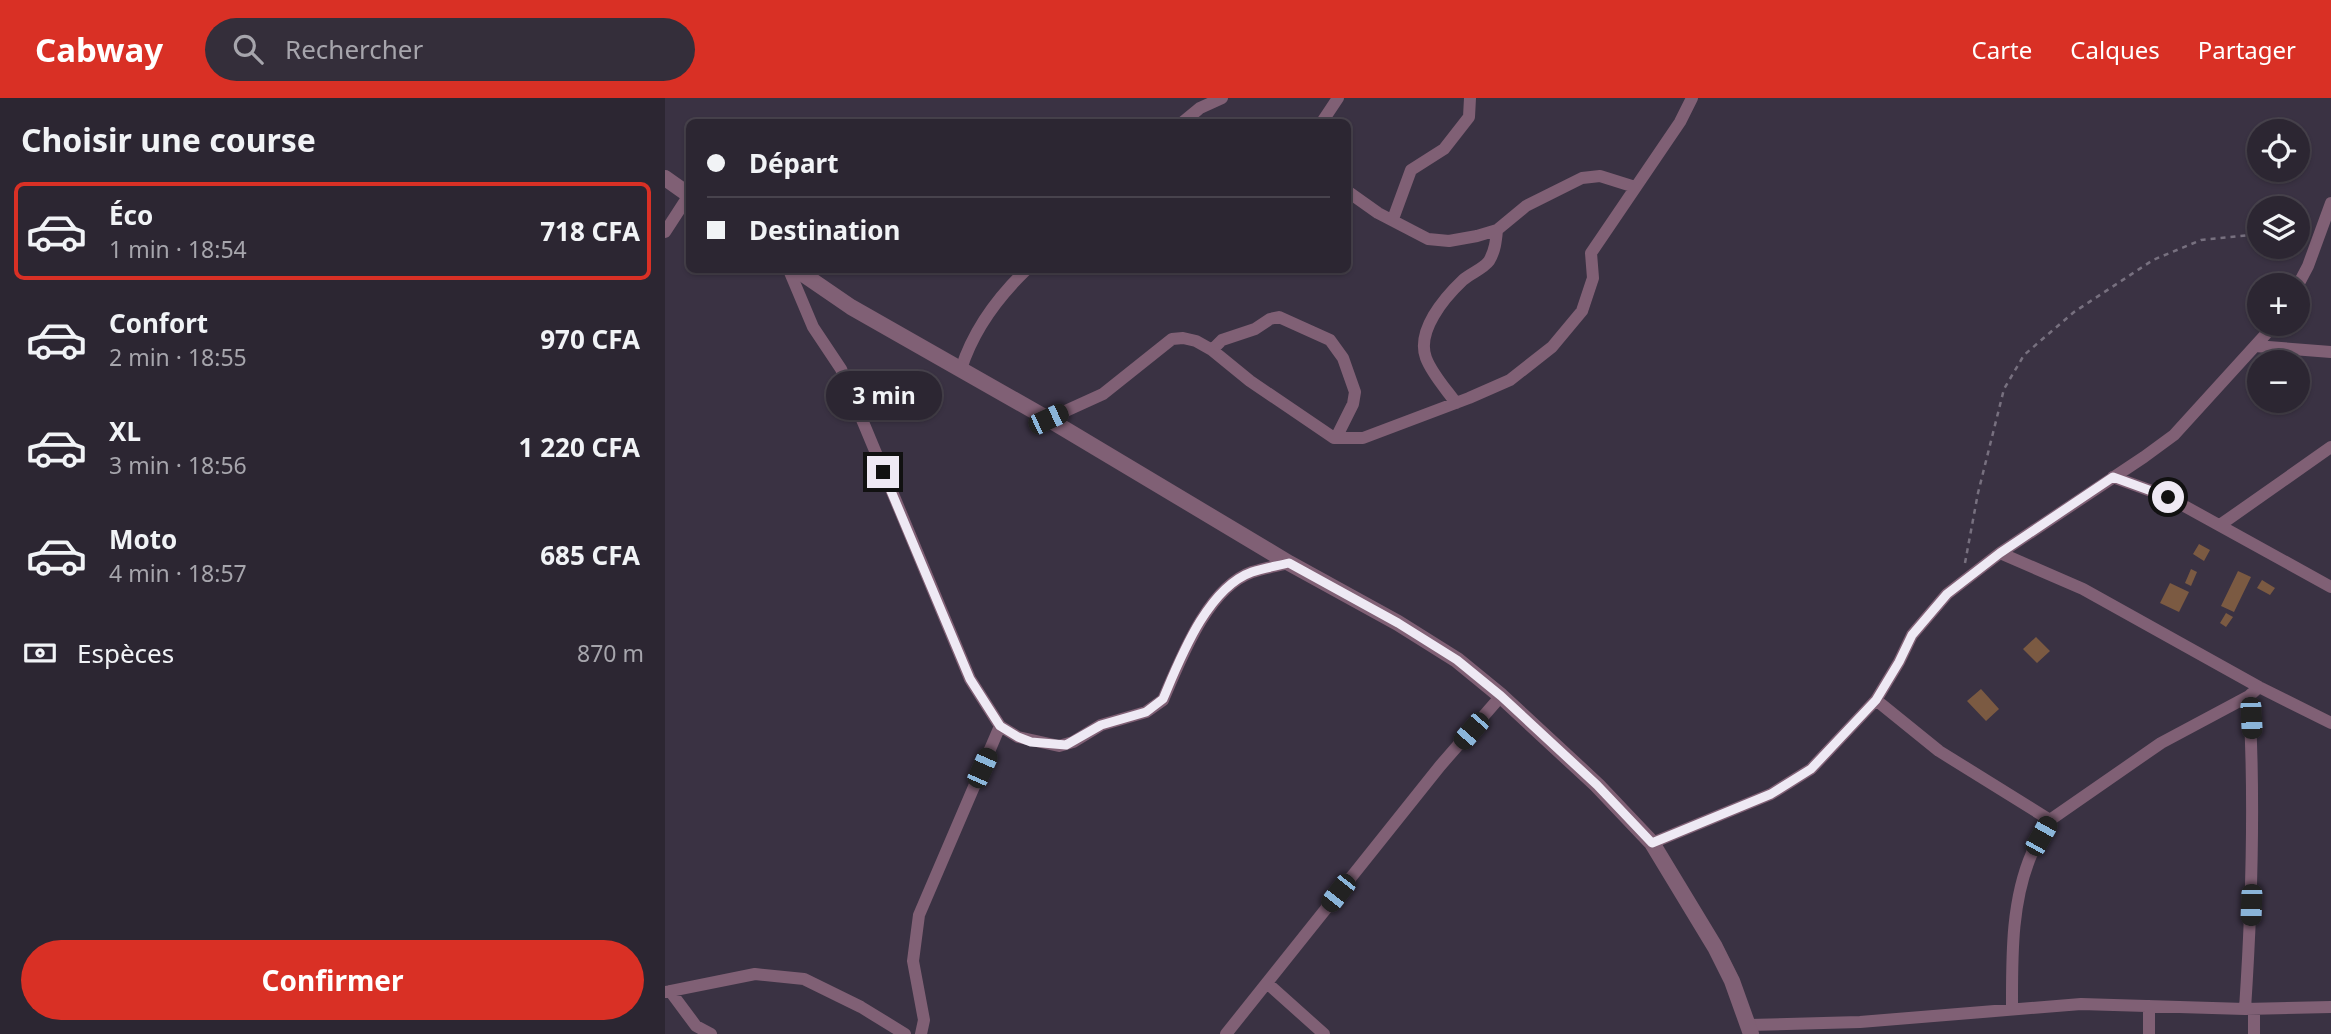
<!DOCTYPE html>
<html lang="fr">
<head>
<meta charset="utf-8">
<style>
	:root { --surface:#2c2632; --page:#342e3a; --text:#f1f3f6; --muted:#a6a5ac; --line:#48434d; --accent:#d93025 }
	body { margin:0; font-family:"Noto Sans",sans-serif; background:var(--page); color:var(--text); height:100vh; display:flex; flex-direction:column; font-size:26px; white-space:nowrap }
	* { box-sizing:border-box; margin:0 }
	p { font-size:23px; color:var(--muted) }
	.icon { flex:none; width:38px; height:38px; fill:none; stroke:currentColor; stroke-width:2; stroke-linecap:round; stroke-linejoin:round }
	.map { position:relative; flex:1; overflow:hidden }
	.sheet { display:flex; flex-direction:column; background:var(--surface); width:665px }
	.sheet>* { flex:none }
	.guide { position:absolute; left:21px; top:21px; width:665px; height:154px; border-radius:10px; box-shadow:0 2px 5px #0004,0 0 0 2px var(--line); display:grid; align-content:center; height:154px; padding:0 21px; background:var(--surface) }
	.controls { position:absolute; left:1582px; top:21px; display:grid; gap:14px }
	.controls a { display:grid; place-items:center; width:63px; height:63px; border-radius:50%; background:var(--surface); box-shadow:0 2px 5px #0004,0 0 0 2px var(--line); font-size:35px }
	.end { position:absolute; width:32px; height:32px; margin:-16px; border:9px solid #eee9f4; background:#111; box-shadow:0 0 0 4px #111 }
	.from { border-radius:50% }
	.bubble { position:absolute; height:49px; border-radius:24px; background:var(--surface); box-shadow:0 2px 5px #0004,0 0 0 2px var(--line); font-size:23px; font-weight:700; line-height:49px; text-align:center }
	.car { position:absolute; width:21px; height:42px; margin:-21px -10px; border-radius:9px; box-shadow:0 0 5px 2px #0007; background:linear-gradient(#222 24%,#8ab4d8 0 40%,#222 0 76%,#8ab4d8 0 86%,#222 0) }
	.guide b { display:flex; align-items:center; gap:24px; height:66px; font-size:26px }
	.guide b+b { border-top:2px solid var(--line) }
	.guide i { width:18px; height:18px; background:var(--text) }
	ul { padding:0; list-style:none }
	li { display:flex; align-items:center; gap:21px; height:98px; margin:0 14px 10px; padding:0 7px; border:4px solid transparent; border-radius:10px }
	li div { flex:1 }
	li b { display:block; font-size:26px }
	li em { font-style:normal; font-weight:700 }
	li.current { border-color:var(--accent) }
	li>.icon { width:63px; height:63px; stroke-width:1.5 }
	h2 { padding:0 21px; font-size:32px; line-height:84px }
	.pay { display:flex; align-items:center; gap:18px; height:77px; padding:0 21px; font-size:26px }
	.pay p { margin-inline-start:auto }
	.primary-button { display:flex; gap:14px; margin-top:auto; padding:14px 21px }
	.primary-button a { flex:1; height:80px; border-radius:42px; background:var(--accent); color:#fff; font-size:28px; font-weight:700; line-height:80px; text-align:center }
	header { display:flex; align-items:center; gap:42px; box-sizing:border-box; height:98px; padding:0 35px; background:var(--accent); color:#fff }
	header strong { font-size:33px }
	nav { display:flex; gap:38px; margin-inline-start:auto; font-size:24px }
	.search { width:490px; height:63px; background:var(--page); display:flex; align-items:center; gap:18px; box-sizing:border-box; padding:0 24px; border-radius:38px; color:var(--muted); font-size:26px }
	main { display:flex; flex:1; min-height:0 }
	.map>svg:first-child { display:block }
	.building { fill:#7b5a42 }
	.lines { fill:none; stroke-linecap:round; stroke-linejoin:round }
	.path { stroke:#77707f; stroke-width:2.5; stroke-dasharray:5 5; stroke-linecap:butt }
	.minor { stroke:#806075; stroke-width:12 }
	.tertiary { stroke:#806075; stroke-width:16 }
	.route { stroke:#eee9f4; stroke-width:9 }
</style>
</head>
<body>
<header>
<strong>Cabway</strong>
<div class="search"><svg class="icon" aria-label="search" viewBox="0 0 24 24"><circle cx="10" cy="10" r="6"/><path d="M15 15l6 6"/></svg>Rechercher</div>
<nav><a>Carte</a><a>Calques</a><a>Partager</a></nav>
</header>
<main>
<section class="sheet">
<h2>Choisir une course</h2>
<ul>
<li class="current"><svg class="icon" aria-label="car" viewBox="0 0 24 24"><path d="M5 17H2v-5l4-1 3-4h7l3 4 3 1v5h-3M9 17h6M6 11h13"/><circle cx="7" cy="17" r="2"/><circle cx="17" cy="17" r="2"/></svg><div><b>Éco</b><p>1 min · 18:54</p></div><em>718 CFA</em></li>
<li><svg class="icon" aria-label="car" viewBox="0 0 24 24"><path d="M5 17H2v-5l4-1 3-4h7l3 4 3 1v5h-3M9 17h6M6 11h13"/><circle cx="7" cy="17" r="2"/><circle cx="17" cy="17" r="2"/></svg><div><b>Confort</b><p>2 min · 18:55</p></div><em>970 CFA</em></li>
<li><svg class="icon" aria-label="car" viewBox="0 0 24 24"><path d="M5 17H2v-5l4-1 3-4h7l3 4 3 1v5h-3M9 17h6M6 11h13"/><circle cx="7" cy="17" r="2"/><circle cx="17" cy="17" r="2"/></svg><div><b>XL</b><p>3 min · 18:56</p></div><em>1 220 CFA</em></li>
<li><svg class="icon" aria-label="car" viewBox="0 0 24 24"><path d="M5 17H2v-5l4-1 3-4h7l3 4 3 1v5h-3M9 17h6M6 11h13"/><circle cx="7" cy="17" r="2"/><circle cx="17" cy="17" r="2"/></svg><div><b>Moto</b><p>4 min · 18:57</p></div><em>685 CFA</em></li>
</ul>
<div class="pay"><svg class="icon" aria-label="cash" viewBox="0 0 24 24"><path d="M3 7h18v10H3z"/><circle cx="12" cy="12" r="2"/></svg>Espèces<p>870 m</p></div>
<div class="primary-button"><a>Confirmer</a></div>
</section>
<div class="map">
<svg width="1666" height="936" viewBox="0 0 1666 936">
	<rect width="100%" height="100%" fill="#3a3243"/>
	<path class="building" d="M1534,446L1545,452L1539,463L1528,456Z
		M1526,471L1532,474L1526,488L1520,485Z
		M1573,473L1586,479L1569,514L1556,508Z
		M1597,482L1610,490L1605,497L1592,490Z
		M1505,485L1524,494L1514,514L1495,505Z
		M1561,515L1568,519L1561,529L1555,525Z
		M1371,539L1385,553L1372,565L1358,551Z
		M1316,591L1334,611L1321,623L1302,603Z"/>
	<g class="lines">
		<path class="path" d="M1300,465L1313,395L1339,291L1359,257L1409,214L1488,162L1536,142L1594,136"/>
		<path class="minor" d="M518,24L535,10L557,0
			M657,24L673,0
			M682,93L713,115L763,141L784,143L812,138L832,132L861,108L917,80L935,78L970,89
			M728,121L746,72L779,51L804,19L805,0
			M0,134L24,97
			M124,172L148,229L176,271L305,581L335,628L353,639L394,648L408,644L436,627L481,614L498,602C516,561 542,490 587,474C599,470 612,468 624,465
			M1633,187L1643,168L1666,105
			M1590,248L1666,254
			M547,252L557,242L590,231L605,221L614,219L665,242L678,260L690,294L688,306L671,340
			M296,271C308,233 333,199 361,172
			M791,305C781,291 767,276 761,260C751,233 779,200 798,182C806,175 818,171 824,163C830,153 831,143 832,132
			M383,321L438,296L507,241L518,240L531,243L547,252L585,283L669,340H698L804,300L845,282L887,249L917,213L928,180L926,155L1015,24L1027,0
			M1448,379L1503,399L1666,489
			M1555,427L1666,349
			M1335,455L1479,359L1509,337L1610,226
			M1211,602L1274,653L1385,722C1379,733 1372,744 1367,755C1346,803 1347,859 1347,910
			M1385,722L1496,645L1584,598L1594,589L1666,625
			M987,745L1106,696L1146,671L1211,602L1234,564L1247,537L1282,496L1335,455L1418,491L1594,589
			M602,885L659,936
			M5,893L31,928L46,936
			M0,894L90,876L139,881L196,909L240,936
			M1484,908V936
			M1580,911C1587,806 1590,703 1584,598
			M1589,911V936
			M1084,927L1195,924L1416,906L1580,911L1666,909
			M256,936L259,922L248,863L254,817L335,628
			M561,936L775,668L836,598"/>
		<path class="tertiary" d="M0,80L24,97
			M132,172L186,209L383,321L624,465L733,525L792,562L836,598L932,687L987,745L1050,849L1067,883L1086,936"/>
	</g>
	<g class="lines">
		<path class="route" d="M218,374L305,581L335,628L353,639L366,644L401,647L436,627L481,614L498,601C515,561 542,490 587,474C599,470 612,468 624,465L733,525L792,562L836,598L932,687L987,745L1106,696L1146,671L1211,602L1234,564L1247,537L1282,496L1335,455L1448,379L1503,399"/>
	</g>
</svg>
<div class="controls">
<a><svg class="icon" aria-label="locate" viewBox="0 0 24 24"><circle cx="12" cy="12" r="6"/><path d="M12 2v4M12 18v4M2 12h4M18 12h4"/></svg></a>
<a><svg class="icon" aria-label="layers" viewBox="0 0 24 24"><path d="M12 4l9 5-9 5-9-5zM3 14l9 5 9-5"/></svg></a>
<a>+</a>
<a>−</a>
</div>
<i class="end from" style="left:1503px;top:399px"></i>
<i class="end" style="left:218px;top:374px"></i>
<div class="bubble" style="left:161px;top:273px;width:116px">3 min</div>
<i class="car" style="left:383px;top:321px;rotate:65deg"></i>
<i class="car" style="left:1586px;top:620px;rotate:177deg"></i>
<i class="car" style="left:806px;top:633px;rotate:221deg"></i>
<i class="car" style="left:317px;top:670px;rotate:24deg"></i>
<i class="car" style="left:1376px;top:738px;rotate:29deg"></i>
<i class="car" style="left:673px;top:795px;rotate:218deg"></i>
<i class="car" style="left:1586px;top:807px;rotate:182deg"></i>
<div class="guide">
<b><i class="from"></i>Départ</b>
<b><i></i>Destination</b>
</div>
</div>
</main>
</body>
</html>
